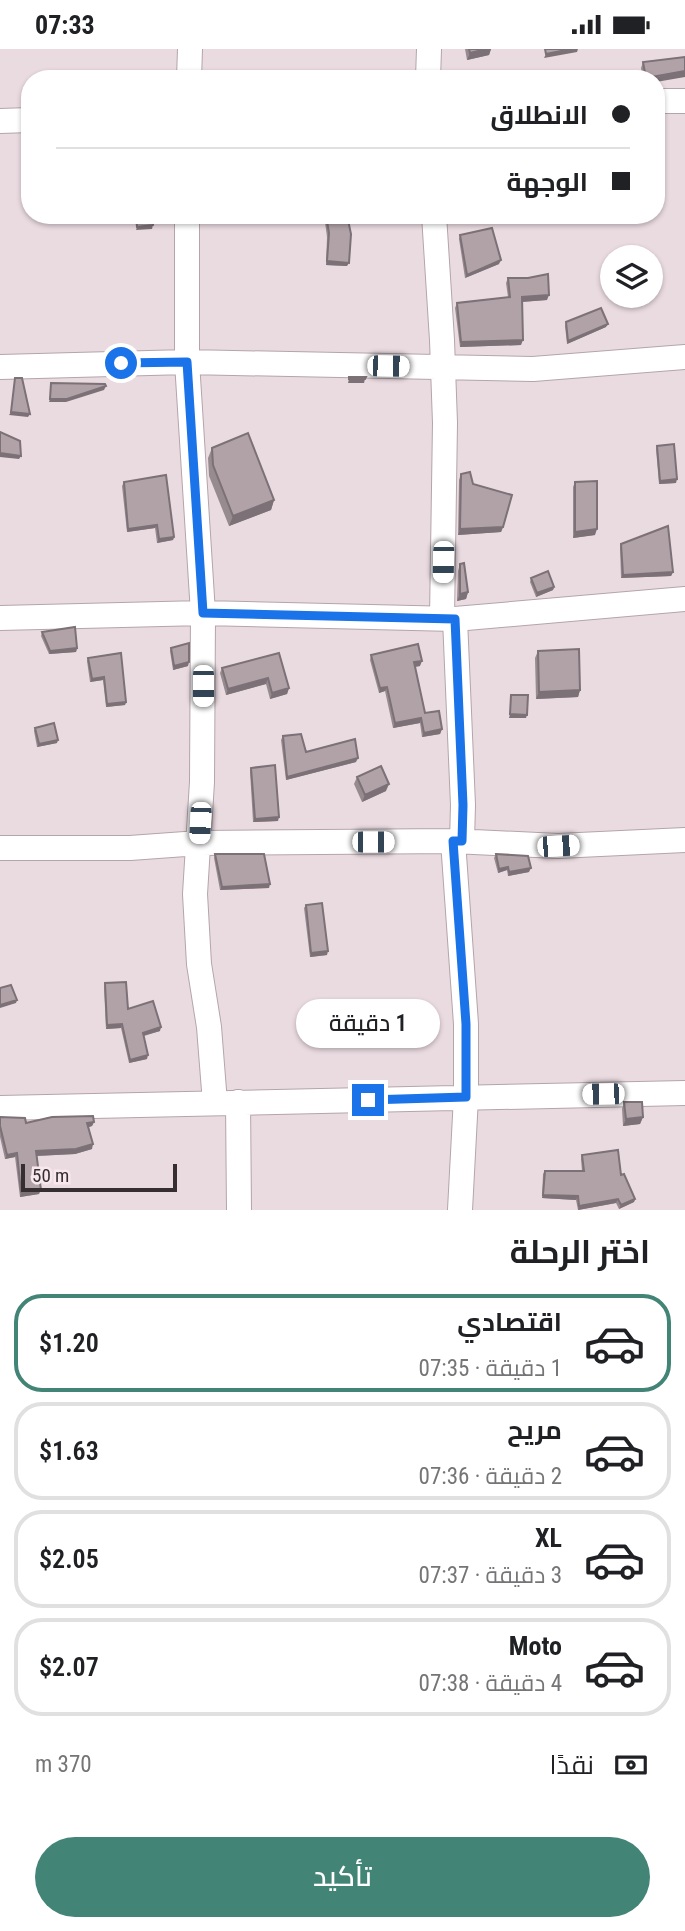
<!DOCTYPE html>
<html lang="ar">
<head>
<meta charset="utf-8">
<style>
	:root { --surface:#fff; --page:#f6f6f6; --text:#202124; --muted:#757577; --line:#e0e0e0; --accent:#428475 }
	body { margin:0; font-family:"Roboto Condensed",Cairo,sans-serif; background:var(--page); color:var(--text); direction:rtl; height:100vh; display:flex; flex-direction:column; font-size:26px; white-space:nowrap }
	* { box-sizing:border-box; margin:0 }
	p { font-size:23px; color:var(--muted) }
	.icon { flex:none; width:38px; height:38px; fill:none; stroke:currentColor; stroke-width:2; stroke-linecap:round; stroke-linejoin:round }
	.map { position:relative; height:1161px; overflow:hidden; direction:ltr }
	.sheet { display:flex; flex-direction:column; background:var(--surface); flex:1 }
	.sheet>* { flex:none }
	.top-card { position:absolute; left:21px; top:21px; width:644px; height:154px; border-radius:28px; box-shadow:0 2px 5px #0004; direction:rtl; display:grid; align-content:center; height:154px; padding:0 35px; background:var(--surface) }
	.fabs { position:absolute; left:600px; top:196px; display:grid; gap:14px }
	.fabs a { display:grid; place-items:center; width:63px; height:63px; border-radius:50%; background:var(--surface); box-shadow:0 2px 5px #0004; font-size:35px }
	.scale { position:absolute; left:21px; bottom:18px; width:156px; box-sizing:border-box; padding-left:7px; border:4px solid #352f32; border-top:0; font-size:19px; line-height:24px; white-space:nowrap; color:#352f32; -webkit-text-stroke:5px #f8e8ee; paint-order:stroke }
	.end { position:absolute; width:32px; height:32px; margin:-16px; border:9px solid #1a73e8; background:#fff; box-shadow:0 0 0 4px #fff }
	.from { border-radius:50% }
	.bubble { position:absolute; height:49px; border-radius:24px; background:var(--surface); box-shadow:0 2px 5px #0004; font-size:23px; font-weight:600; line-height:49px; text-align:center; direction:rtl }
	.car { position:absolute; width:21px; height:42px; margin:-21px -10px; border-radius:9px; box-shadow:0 0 5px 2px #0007; background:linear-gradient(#fff 24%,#345 0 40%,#fff 0 76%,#345 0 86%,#fff 0) }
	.top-card b { display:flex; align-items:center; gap:24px; height:66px; font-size:26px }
	.top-card b+b { border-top:2px solid var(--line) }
	.top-card i { width:18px; height:18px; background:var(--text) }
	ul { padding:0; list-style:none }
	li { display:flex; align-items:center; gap:21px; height:98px; margin:0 14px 10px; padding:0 21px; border:4px solid var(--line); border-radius:28px }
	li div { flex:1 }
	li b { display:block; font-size:26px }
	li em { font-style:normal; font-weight:600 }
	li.current { border-color:var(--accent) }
	li>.icon { width:63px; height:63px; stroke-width:1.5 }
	h2 { padding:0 35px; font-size:32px; line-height:84px }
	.pay { display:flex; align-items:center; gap:18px; height:77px; padding:0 35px; font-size:26px }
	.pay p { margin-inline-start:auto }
	.button { display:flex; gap:14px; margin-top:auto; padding:14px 35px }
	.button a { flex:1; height:80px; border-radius:42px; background:var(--accent); color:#fff; font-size:28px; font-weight:600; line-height:80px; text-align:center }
	.status { display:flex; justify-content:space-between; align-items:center; height:49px; padding:0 35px; background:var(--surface); direction:ltr }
	.status svg { height:19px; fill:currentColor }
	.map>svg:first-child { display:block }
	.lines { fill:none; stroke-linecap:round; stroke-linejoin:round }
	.minor-casing { stroke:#b4a5ab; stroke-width:26 }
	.minor { stroke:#fff; stroke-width:24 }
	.wall { fill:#988b90 }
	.shaded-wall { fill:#7c7176 }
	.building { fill:#b1a2a8; stroke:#7c7176; stroke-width:2 }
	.route { stroke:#1a73e8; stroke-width:9 }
</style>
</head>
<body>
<div class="status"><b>07:33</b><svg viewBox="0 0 49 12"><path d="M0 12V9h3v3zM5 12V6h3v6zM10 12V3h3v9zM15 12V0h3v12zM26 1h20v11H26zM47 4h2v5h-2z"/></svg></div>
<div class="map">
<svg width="685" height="1161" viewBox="0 0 685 1161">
	<rect width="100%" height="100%" fill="#eadbe1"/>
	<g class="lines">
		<defs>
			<path id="minor" d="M189,30L190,0
				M428,30L429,0
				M656,52H685
				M0,72L30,71
				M187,166V313L203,564L202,733L195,845L199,915L209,978L215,1054
				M434,166L442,291L445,374L442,569
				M0,318L187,313L533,320L685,308
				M0,569L203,564L455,570L685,550
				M455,570L463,756L462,792
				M453,792L466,975V1048L460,1161
				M0,799H130L199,794L453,792L558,797L685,791
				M238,1053L239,1161
				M0,1059L685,1044"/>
		</defs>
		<use href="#minor" class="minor-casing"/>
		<use href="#minor" class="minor"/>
	</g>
	<path class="wall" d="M465,0H491L489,6L467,11Z
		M643,13L656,30H643L641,19Z
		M324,166H347V217L326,216L327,188Z
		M460,186L499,215L465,229L459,190Z
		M508,229L547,251L522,253L521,296L460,298L455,259L457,254L508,248L506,234Z
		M566,273L606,278L567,295L565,277Z
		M657,397L676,434L659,435L656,400Z
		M212,399L274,451L271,461L229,477L209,427L208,409Z
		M461,425L473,435L503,478L501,483L458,486L459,431Z
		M124,433L174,488L173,491L157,494L155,479L127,483L122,437Z
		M575,433L595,486L573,489V438Z
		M621,495L673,523L671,527L621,529L620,498Z
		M460,515L468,543L466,550L457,552L458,522Z
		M531,529L554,538L553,541L536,548L530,533Z
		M42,583L77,599L76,603L49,605L41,587Z
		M171,599L188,617L173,621L170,602Z
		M538,602L580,641L578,648L536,650L535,609Z
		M279,604L289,639L287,645L270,650L266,635L226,646L220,624L222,619Z
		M371,606L420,617L415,618L425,664L442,680L440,685L422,688L420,674L393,679L385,642L379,644L370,611Z
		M88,609L126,653L125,656L106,658L103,631L90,633L87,612Z
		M35,679L57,694L37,698L34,682Z
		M283,687L306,703L356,713L286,731L281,691Z
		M251,719L278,772L253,773L250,722Z
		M357,728L386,742L362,753L354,735Z
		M215,805L269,839L220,841L214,809Z
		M496,805L529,823L508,827L507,821L498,824L494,809Z
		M306,856L327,906L310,908L304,859Z
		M105,934L128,960L160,982L144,987L147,1010L129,1014L121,979L106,980L104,938Z
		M624,1053L643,1068L640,1075L623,1077L622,1060Z
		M0,1068L26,1074L94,1073L92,1077L88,1078L92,1100L75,1105L37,1107L39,1145L20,1148L15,1108L5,1110L0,1088Z
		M582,1106L621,1126L635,1150L634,1153L619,1160L616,1154L578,1161L576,1151L542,1149L543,1125L545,1122H582L581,1110Z"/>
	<path class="shaded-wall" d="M486,0H491L489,6L467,11L470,4Z
		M571,0H578L577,3L544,9L546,5Z
		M685,22V28L656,33V30H646Z
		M153,176L152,180L136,181L137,178Z
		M501,211L499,215L465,229L467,226Z
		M327,212L349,214L347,217L326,216Z
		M549,246L547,251L520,253L522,248Z
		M608,275L606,278L567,295L568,292Z
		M523,291L521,296L460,298L461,293Z
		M349,330H365L364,334H348Z
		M106,337L104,341L66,353H49L50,350Z
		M11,363L30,365L28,368L9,366Z
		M0,404L21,407L19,410L0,408Z
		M677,430L676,434L659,435L660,432Z
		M274,451L271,461L229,477L233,467Z
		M157,476L155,479L127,483L128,480Z
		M503,478L501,483L458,486L460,480Z
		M597,480L595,486L573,489L575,483Z
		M174,488L173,491L157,494L159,490Z
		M673,523L671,527L621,529L623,526Z
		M554,538L553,541L536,548L537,544Z
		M468,543L466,550L457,552L460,545Z
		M77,599L76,603L49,605L50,602Z
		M422,612L420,617L412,618L414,613Z
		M189,613L188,617L173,621L174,617Z
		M104,628L103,631L90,633L92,630Z
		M268,629L266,635L226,646L228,640Z
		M387,638L385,642L379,644L380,639Z
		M289,639L287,645L270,650L272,644Z
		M580,641L578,648L536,650L539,643Z
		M126,653L125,656L106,658L107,655Z
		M510,665L527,666L526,669H509Z
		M421,669L420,674L393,679L395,674Z
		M442,680L440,685L422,688L424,684Z
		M58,691L57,694L37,698L39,695Z
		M358,709L356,713L286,731L287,728Z
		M389,735L386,742L362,753L365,746Z
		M279,768L278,772L253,773L255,770Z
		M508,818L507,821L498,824L499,820Z
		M531,819L529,823L508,827L509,823Z
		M270,835L269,839L220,841L222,838Z
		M328,902L327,906L310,908L311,904Z
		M17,951L16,954L0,959V956Z
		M122,975L121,979L106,980L107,976Z
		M161,978L160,982L142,987L143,984Z
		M148,1006L147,1010L129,1014L130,1011Z
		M643,1068L640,1075L623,1077L626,1070Z
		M94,1073L92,1077L86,1079L87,1074Z
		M93,1095L92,1100L75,1105L34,1107L36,1102Z
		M17,1104L15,1108L5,1110L7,1106Z
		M41,1141L39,1145L20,1148L21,1143Z
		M543,1146L578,1147L576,1151L542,1149Z
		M618,1150L616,1154L578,1161L579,1157Z
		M635,1150L634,1153L619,1160L621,1156Z"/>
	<path class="building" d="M469,0H486L470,4Z
		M545,0H571L546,5Z
		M685,8V22L646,29L643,13Z
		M136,166H152L153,176L137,178Z
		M326,166H347L351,185L349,214L327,212L329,184Z
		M492,179L501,211L467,226L460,186Z
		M548,225L549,246L522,248L523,291L461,293L457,254L510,248L508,229H528Z
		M601,259L608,275L568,292L566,273Z
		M349,328H366L365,330H349Z
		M15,329H22L30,365L11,363Z
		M51,334L105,335L106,337L67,350H50Z
		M0,383L20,392L21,407L0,404Z
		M248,384L274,451L233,467L213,416L212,399Z
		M674,395L677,430L660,432L657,397Z
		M470,423L473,435L512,446L503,478L460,480L461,425Z
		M166,426L174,488L159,490L157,476L128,480L124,433Z
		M597,432V480L575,483V433Z
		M668,477L673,523L623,526L621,495Z
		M464,514L468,543L460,545V515Z
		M548,522L554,538L537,544L531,529Z
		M75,578L77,599L50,602L42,583Z
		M189,594V613L174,617L171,599Z
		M418,595L422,612L414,613L425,664L439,662L442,680L424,684L421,669L395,674L387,638L380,639L371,606Z
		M579,600L580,641L539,643L538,602Z
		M121,604L126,653L107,655L104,628L92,630L88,609Z
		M279,604L289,639L272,644L268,629L228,640L222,619Z
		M511,646H528L527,666L510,665Z
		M54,674L58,691L39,695L35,679Z
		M301,685L306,703L355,690L358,709L287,728L283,687Z
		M275,716L279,768L255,770L251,719Z
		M381,717L389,735L365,746L357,728Z
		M215,805H264L270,835L222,838Z
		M496,805L528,807L531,819L509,823L508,818L499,820Z
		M322,854L328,902L311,904L306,856Z
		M126,933L128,960L153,952L161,978L143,984L148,1006L130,1011L122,975L107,976L105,934Z
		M11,936L17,951L0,956V939Z
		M624,1053H642L643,1068L626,1070Z
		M93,1067L94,1073L87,1074L93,1095L76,1100L36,1102L41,1141L21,1143L17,1104L7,1106L0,1077V1068L25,1069L26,1074L52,1068Z
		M618,1101L621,1126L624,1125L635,1150L621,1156L618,1150L579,1157L578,1147L543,1146L545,1122H584L582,1106Z"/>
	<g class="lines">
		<path class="route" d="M121,314L187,313L203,564L455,570L463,756L462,792H453L466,975V1048L368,1051"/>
	</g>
</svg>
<div class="fabs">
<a><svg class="icon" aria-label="layers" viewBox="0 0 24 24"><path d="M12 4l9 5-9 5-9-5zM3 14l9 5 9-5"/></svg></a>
</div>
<div class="scale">50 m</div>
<i class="end from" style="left:121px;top:314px"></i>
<i class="end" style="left:368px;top:1051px"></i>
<div class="bubble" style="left:296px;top:950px;width:144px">1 دقيقة</div>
<i class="car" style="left:388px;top:317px;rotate:91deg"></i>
<i class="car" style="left:443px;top:513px;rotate:181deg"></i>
<i class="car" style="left:203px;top:637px;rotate:180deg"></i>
<i class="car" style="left:200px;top:774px;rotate:183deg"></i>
<i class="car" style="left:373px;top:793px;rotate:90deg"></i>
<i class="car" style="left:558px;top:797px;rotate:87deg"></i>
<i class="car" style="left:603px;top:1045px;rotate:269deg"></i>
<div class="top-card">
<b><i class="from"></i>الانطلاق</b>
<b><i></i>الوجهة</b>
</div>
</div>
<section class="sheet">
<h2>اختر الرحلة</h2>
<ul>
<li class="current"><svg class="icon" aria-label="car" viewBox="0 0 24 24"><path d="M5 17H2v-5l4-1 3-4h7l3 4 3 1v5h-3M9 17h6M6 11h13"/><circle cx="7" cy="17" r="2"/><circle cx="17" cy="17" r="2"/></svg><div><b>اقتصادي</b><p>1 دقيقة · 07:35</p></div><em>$1.20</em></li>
<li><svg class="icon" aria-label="car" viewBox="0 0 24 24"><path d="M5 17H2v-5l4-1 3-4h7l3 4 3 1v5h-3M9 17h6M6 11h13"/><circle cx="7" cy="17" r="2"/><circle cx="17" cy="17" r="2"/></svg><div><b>مريح</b><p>2 دقيقة · 07:36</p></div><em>$1.63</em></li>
<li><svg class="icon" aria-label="car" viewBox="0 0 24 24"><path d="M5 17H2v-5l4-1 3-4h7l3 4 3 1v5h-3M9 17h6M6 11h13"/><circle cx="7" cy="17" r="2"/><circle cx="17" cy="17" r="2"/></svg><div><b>XL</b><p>3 دقيقة · 07:37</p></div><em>$2.05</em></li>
<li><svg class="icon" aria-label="car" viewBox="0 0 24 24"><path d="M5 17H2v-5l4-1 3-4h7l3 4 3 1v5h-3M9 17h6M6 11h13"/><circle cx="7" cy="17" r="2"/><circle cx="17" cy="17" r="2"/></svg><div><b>Moto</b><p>4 دقيقة · 07:38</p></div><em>$2.07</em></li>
</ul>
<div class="pay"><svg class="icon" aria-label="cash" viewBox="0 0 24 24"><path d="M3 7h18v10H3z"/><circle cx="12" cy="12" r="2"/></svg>نقدًا<p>370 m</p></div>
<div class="button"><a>تأكيد</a></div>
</section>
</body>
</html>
